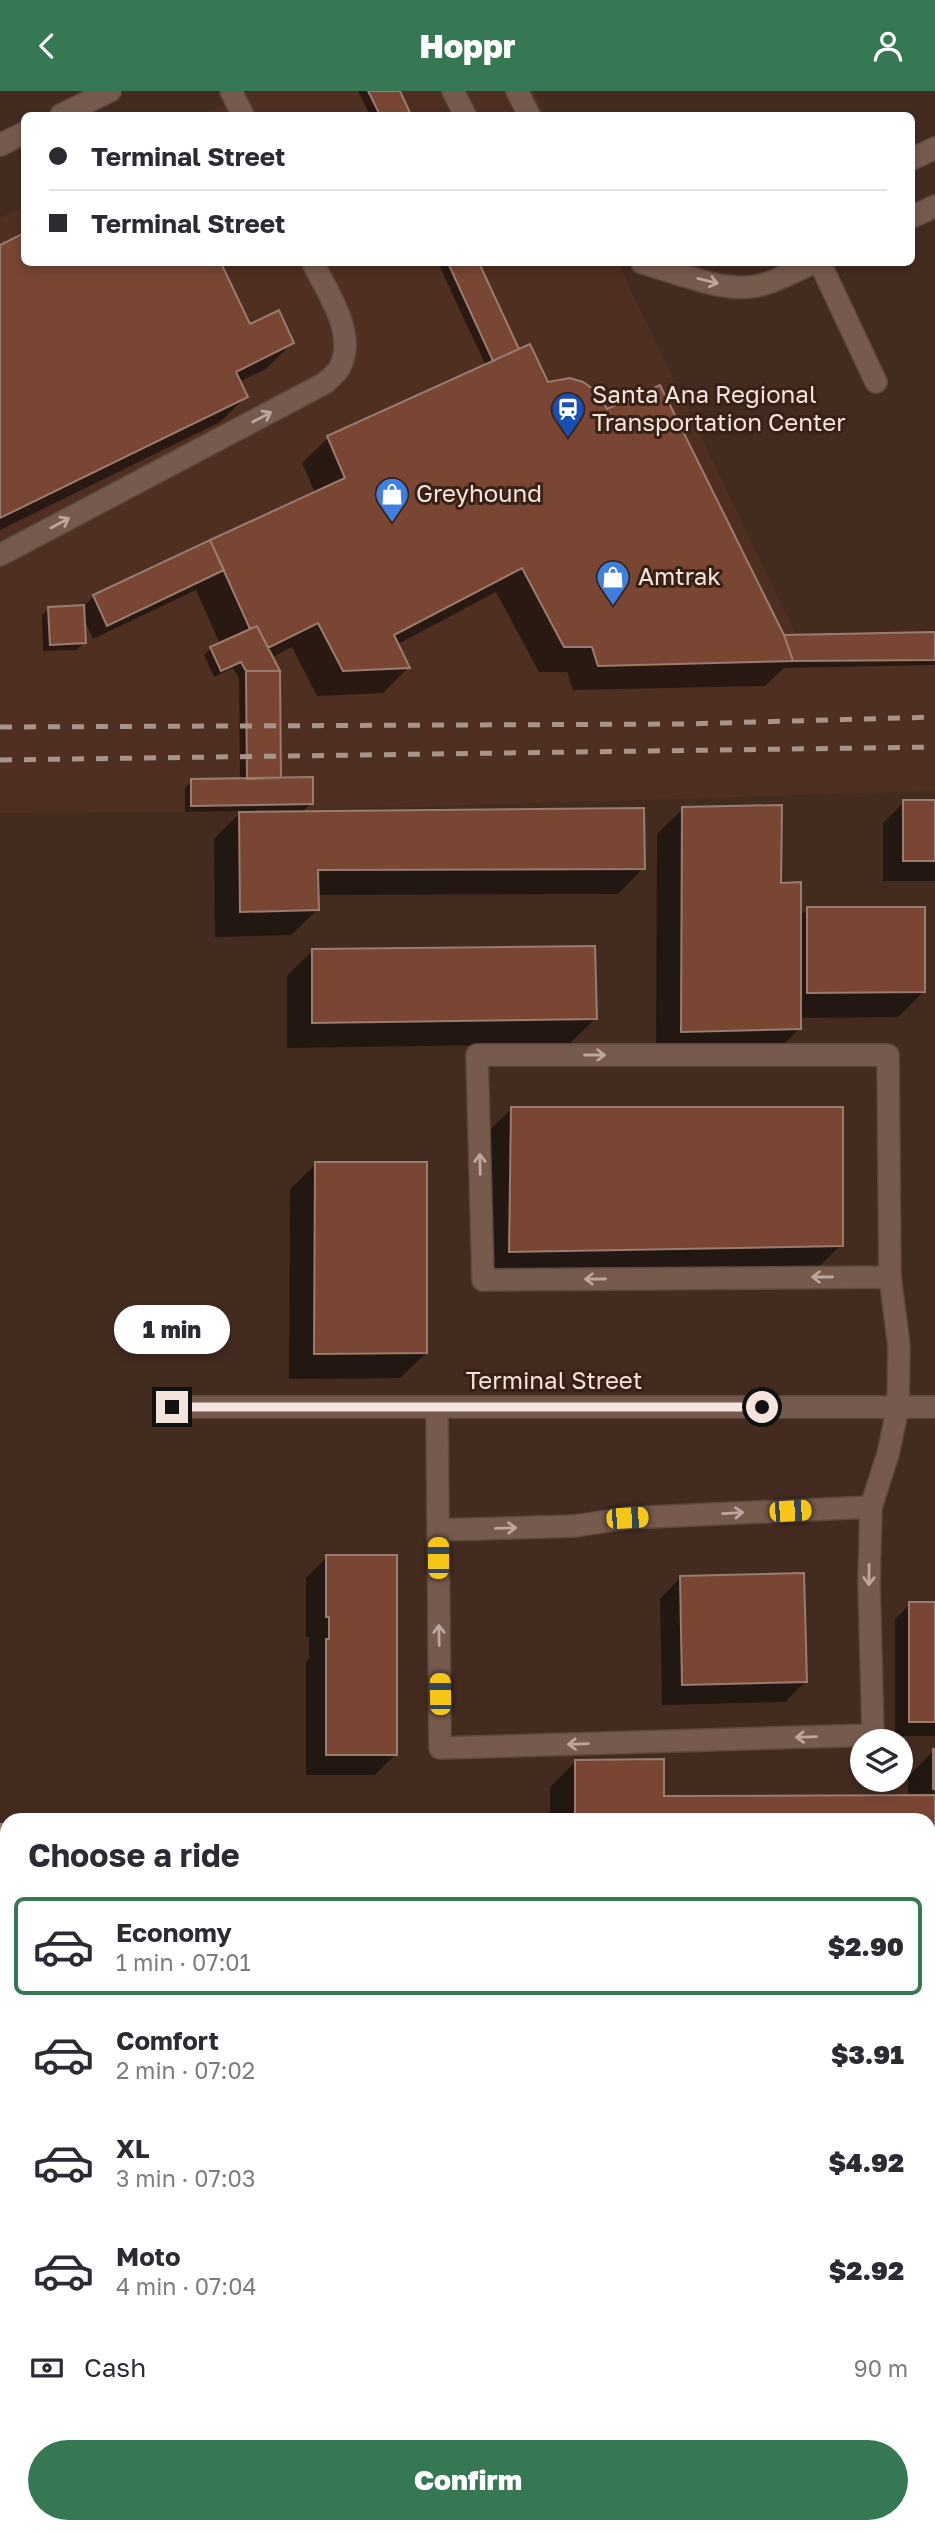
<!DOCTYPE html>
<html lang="en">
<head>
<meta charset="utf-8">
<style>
	:root { --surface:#fff; --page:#f2f2f3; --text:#2b2b33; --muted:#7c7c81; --line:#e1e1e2; --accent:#367853 }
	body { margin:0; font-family:"Golos Text",sans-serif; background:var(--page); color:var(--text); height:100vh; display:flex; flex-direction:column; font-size:26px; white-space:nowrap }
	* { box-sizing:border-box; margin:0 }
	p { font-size:23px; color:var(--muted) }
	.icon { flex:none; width:38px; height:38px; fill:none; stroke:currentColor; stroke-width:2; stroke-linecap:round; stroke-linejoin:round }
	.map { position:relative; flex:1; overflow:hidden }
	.sheet { position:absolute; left:0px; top:1722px; width:936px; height:721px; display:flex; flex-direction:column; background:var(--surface); border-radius:21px 21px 0 0; box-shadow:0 4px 10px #0003 }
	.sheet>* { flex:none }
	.guide { position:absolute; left:21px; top:21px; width:894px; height:154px; border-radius:10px; box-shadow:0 4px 10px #0003; display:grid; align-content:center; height:154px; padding:0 28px; background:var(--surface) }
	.tools { position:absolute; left:850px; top:1638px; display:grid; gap:14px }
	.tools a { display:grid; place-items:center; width:63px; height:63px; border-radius:50%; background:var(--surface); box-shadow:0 4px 10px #0003; font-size:35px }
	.end { position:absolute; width:32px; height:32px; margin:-16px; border:9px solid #f5e4dd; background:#111; box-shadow:0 0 0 4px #111 }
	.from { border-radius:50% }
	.bubble { position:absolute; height:49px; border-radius:24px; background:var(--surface); box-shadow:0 4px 10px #0003; font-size:23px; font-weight:800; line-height:49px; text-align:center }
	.car { position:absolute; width:21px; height:42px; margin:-21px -10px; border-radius:9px; box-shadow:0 0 5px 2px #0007; background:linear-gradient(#f5c518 24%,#345 0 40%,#f5c518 0 76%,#345 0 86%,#f5c518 0) }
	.guide b { display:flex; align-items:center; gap:24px; height:66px; font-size:26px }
	.guide b+b { border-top:2px solid var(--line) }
	.guide i { width:18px; height:18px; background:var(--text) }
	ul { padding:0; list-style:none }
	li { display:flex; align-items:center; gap:21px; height:98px; margin:0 14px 10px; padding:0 14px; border:4px solid transparent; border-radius:10px }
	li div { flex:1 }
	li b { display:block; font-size:26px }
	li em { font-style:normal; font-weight:800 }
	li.on { border-color:var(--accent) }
	li>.icon { width:63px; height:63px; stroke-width:1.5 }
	h2 { padding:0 28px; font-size:32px; line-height:84px }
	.pay { display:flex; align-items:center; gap:18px; height:77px; padding:0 28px; font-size:26px }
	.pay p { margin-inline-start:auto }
	.action { display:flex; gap:14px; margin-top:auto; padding:14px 28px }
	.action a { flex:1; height:80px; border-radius:42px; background:var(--accent); color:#fff; font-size:28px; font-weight:800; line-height:80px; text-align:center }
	header { display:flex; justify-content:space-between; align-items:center; height:91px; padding:0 28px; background:var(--accent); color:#fff; font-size:32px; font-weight:800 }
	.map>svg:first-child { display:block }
	.built { fill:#4f2f22 }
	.shadow { fill:#0007 }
	.building { fill:#784633; stroke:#9a7c70; stroke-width:2 }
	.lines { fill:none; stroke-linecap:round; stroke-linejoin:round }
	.minor-casing { stroke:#5e493f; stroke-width:24 }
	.minor { stroke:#765a4e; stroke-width:21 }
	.rail { stroke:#a8948b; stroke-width:5; stroke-dasharray:12 12; stroke-linecap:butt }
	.oneway { stroke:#bca69d }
	.route { stroke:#f5e4dd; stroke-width:9 }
	.labels { text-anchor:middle; stroke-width:6; stroke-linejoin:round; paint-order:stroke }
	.poi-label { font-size:24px; fill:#f5e4dd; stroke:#392116; text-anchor:start }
	.street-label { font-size:24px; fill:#f5e4dd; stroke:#392116 }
</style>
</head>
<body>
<header><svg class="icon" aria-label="back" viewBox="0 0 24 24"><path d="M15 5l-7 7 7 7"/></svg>Hoppr<svg class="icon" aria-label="person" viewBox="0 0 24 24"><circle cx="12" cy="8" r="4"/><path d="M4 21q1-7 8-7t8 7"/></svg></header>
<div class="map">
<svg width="935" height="2443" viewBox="0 0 935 2443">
	<rect width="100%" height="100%" fill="#432b20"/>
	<path class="built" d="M250,0H533L546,24H202Z
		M24,115V172H618L799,550L935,544V700L239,721L0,722V127Z"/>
	<path class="shadow" d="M358,0H398L409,24H370Z
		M24,144V172H219L250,235L292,252L266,278L239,291L246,306L220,331L0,439V156Z
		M438,172H477L517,257L547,293L606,320L783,546L935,543V574L784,577L765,595L573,599L567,581H539L496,501L396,554L408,577L383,602L317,605L292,556L271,567L280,689L311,712L302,722L643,777L618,803L317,804V819L291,844L215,846L214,748L242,720L185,721V697L192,690L240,689L239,587L233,577L214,586L204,564L211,557L220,553L196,499L93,548L83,527L84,551L77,559L43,560L42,524L49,517L83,516L94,505L315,402L302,372L328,347L486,275Z
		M904,711H935V790H883V732Z
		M683,718L779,794L799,826L808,818L923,901L898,926L799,927V938L774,963L656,966L657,743Z
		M313,859L595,928L569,953L287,957V885Z
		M511,1018L841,1154L815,1180L484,1186L486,1043Z
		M316,1073L426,1262L400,1287L289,1288L290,1098Z
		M327,1466L395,1664L375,1684H306V1571L309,1567V1546H306V1487Z
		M680,1487L806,1590L785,1611L662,1614L660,1508Z
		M910,1513H935V1645H895V1528Z
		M933,1660L935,1806H929V1729H550V1696L575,1671L662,1707L908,1705V1686Z
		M0,1735H7V1809H0Z
		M929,1862H935V2004H929Z
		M0,2221H7V2351H0Z
		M929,2243H935V2351H929Z"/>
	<path class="building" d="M368,0H400L411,24H380Z
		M24,142V172H221L250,233L279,219L294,252L236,281L248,306L0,427V154Z
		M448,172H479L519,258L493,270Z
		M530,253L548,291L570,287L583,291L597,301L607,318L660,294L784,544L793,570L598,575L592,556H564L522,477L394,544L410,577L343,580L318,532L268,557L257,535L250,538L210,449L345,387L327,345Z
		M210,449L224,479L107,535L93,504Z
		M84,514L86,552L50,554L48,516Z
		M257,535L280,580H246L241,571L221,580L210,556Z
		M935,541V569L793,570L784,544Z
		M246,580H280L281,687L247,688Z
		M313,686V713L191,715V688Z
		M903,709H935V770H903Z
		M782,714L781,792L801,791V938L681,941L682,716Z
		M644,717L645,778L318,779L319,819L240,821L239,721Z
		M807,816H925V901L807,902Z
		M595,855L597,928L312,932V858Z
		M511,1016H843V1155L509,1161Z
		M315,1071H427V1262L314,1263Z
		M326,1464H397V1664H326V1548H329V1526H326Z
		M804,1482L807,1591L682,1594L680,1485Z
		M909,1511H935V1631H909Z
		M933,1658H935V1698H933Z
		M664,1668V1705L935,1704V1793H929V1729H575V1669Z
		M0,1733H7V1785H0Z
		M929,1860H935V1979H929Z
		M0,2220H7V2264H0Z
		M929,2241H935V2338H930Z
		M0,2282H7V2337H0Z"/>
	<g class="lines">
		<defs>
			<path id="minor" d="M231,0L243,24
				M453,0L465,24
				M517,0L529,24
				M61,24L110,0
				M0,54L24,42
				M912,68L935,57
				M912,126L935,115
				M642,172C673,180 717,199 748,196C770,195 793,180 814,172
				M820,172L876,291
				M0,464L325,292C330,287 337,282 340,276C357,242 327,201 313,172
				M172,1316H935
				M437,1316L440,1657L873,1644L869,1491L871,1416L888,1363L898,1316L899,1255L890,1186L888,964H477L483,1189L890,1186
				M438,1439L575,1435L627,1427L871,1416
				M929,1819H935
				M929,2059H935
				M726,2443L935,2441"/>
		</defs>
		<use href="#minor" class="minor-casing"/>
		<use href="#minor" class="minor"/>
		<path class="rail" d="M0,636L685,633L935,626
			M0,669L935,656"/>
	</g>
	<defs><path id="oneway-shaft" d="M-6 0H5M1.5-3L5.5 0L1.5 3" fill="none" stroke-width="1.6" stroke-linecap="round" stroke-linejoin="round" transform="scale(1.75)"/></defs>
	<g class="oneway">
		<use href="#oneway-shaft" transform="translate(708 190) rotate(14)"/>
		<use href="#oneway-shaft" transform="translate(262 326) rotate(-28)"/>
		<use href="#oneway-shaft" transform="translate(60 432) rotate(-28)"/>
		<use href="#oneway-shaft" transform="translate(595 964)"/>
		<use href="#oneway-shaft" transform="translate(480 1073) rotate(-91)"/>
		<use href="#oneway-shaft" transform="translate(822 1186) rotate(180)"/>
		<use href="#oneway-shaft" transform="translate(595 1188) rotate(180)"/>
		<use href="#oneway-shaft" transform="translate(733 1422) rotate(-3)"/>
		<use href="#oneway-shaft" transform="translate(506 1437) rotate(-2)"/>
		<use href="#oneway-shaft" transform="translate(869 1484) rotate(91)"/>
		<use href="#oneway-shaft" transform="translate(439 1544) rotate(-91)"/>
		<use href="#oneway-shaft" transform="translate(806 1646) rotate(178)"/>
		<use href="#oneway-shaft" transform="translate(578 1653) rotate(178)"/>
	</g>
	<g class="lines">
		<path class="route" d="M172,1316H762"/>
	</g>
	<defs>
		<symbol id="station-pin" viewBox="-11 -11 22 30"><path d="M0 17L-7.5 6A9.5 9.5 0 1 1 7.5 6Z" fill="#1a4fb4" stroke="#392116"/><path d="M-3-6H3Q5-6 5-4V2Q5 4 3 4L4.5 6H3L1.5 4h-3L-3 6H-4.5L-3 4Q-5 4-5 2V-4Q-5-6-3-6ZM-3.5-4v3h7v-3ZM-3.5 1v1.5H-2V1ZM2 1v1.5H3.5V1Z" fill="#fff"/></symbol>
		<symbol id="shop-pin" viewBox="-11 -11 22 30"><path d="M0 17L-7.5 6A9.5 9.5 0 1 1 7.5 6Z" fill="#3f7fe0" stroke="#392116"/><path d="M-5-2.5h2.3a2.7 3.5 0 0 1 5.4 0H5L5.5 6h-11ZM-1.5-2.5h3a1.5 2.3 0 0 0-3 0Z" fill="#fff"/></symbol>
	</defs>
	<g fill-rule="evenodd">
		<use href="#station-pin" x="549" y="299" width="38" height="52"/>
		<use href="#shop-pin" x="373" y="384" width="38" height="52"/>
		<use href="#shop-pin" x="594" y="467" width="38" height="52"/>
	</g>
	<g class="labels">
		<g class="poi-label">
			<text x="592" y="312">Santa Ana Regional<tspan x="592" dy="28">Transportation Center</tspan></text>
			<text x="416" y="411">Greyhound</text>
			<text x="638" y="494">Amtrak</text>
		</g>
		<g class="street-label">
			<text x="554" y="1298">Terminal Street</text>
		</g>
	</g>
</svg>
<div class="tools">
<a><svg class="icon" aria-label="layers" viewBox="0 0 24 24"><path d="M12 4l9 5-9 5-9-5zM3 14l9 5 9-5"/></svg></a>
</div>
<i class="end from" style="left:762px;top:1316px"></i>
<i class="end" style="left:172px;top:1316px"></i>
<div class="bubble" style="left:114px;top:1214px;width:116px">1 min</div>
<i class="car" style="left:790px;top:1420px;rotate:87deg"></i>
<i class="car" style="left:627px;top:1427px;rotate:87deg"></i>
<i class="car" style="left:438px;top:1467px;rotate:0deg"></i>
<i class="car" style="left:440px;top:1603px;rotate:359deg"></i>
<div class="guide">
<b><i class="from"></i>Terminal Street</b>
<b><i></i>Terminal Street</b>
</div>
<section class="sheet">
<h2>Choose a ride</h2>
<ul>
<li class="on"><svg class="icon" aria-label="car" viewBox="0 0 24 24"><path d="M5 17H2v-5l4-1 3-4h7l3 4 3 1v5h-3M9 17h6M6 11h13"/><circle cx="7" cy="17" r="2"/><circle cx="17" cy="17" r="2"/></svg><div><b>Economy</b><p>1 min · 07:01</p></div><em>$2.90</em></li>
<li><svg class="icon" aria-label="car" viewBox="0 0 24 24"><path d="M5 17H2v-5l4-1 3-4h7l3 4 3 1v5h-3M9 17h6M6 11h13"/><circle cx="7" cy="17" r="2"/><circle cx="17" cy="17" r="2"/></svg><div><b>Comfort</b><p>2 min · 07:02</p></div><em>$3.91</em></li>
<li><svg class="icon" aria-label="car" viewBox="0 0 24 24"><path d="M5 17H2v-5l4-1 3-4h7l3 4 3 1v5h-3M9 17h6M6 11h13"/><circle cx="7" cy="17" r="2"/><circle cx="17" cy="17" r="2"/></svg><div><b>XL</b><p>3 min · 07:03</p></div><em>$4.92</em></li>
<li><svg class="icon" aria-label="car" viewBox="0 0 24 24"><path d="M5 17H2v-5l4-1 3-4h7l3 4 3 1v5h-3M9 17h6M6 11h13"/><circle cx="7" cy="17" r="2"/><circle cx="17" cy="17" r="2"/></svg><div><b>Moto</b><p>4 min · 07:04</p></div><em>$2.92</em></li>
</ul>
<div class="pay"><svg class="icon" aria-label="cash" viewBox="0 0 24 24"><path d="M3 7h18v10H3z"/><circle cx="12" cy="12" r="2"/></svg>Cash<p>90 m</p></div>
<div class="action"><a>Confirm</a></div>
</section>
</div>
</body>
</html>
